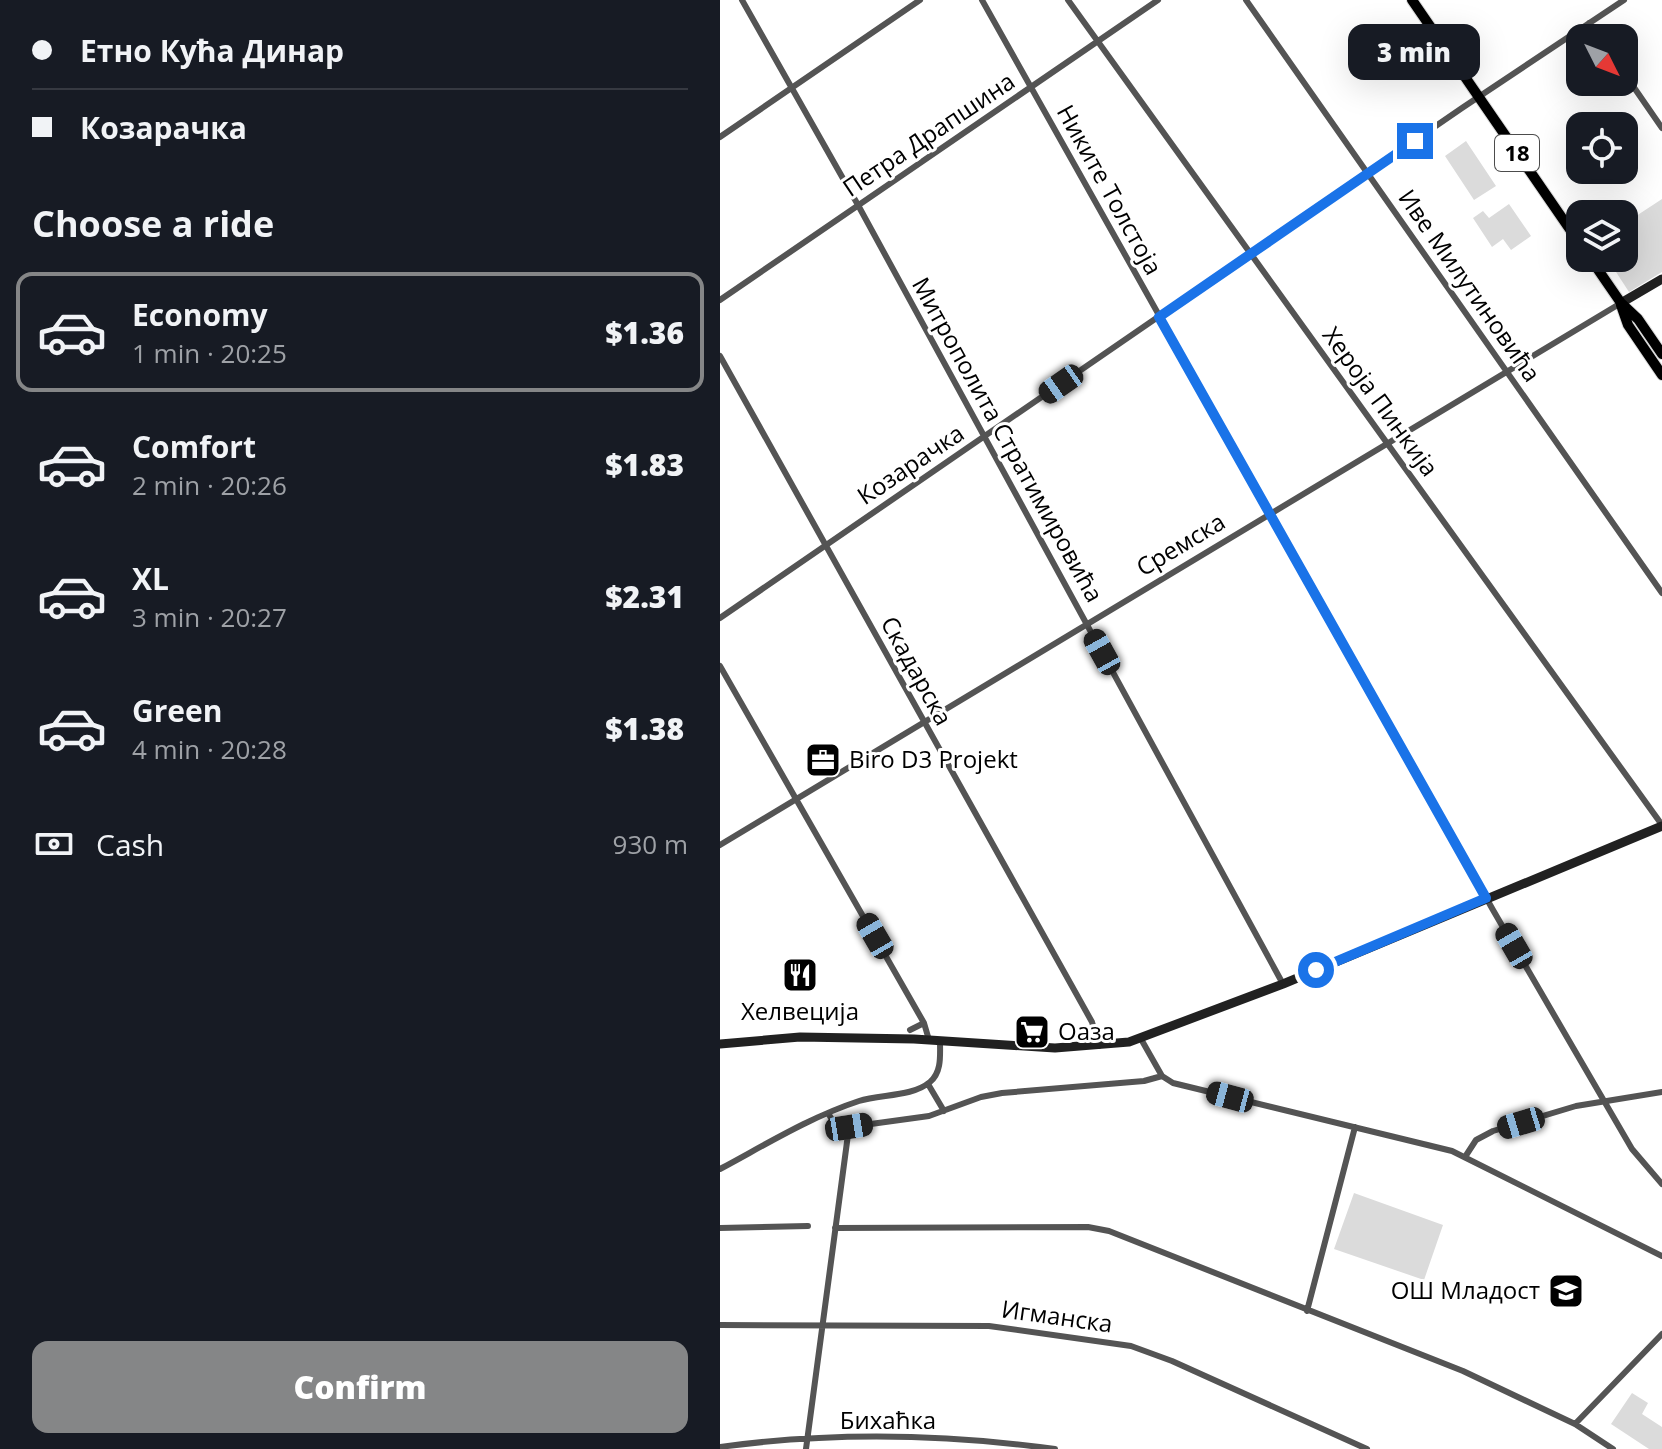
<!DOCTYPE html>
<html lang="en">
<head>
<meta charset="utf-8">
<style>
	:root { --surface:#171b24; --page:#20242c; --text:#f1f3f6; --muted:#9ea1a6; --line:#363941; --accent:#858687 }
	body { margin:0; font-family:"Open Sans",sans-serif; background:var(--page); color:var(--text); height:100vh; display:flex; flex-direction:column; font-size:30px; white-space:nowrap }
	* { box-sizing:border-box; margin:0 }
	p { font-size:26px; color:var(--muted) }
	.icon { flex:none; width:44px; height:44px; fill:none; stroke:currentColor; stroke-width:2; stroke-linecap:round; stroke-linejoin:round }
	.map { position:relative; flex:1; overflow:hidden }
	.panel { display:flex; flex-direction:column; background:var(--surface); width:720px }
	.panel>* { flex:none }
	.banner { display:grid; align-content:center; height:176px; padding:0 32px; background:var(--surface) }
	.needle { width:52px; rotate:132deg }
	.controls { position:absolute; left:846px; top:24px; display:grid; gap:16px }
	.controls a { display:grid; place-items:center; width:72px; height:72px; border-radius:16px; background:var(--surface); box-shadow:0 8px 32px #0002; font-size:40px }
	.end { position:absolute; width:36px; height:36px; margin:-18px; border:10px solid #1a73e8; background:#fff; box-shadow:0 0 0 4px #fff }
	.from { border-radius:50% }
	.bubble { position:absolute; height:56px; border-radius:16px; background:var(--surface); box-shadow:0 8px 32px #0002; font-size:26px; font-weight:800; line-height:56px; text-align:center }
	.car { position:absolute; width:24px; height:48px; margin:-24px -12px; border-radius:10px; box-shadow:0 0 6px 2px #0007; background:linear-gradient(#222 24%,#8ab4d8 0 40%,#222 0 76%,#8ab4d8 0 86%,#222 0) }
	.banner b { display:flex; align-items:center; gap:28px; height:76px; font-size:30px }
	.banner b+b { border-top:2px solid var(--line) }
	.banner i { width:20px; height:20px; background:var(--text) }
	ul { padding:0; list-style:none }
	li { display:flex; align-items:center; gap:24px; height:120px; margin:0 16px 12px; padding:0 16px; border:4px solid transparent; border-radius:16px }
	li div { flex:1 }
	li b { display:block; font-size:30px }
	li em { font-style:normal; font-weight:800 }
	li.current { border-color:var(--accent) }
	li>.icon { width:72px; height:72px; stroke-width:1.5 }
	h2 { padding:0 32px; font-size:36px; line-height:96px }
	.pay { display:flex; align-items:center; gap:20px; height:88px; padding:0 32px; font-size:30px }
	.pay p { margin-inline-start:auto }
	.action { display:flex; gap:16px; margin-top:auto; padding:16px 32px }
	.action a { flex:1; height:92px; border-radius:16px; background:var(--accent); color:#fff; font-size:32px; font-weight:800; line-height:92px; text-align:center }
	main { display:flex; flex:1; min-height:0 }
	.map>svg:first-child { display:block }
	.green { fill:#dbdbdb }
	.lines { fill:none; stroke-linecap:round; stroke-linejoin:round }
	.primary-casing { stroke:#dbdbdb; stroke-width:12 }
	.street { stroke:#545454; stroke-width:6 }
	.secondary { stroke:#212121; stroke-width:9 }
	.primary { stroke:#000; stroke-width:10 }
	.route { stroke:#1a73e8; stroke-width:10 }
	.labels { text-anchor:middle; stroke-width:6; stroke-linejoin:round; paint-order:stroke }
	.shield { fill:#fff; stroke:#4c4c4c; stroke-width:2 }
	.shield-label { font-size:22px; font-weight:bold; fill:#000 }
	.street-label { font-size:24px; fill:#000; stroke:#fff }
	.poi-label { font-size:24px; fill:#000; stroke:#fff; text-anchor:start }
</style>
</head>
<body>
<main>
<section class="panel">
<div class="banner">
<b><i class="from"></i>Етно Кућа Динар</b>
<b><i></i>Козарачка</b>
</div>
<h2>Choose a ride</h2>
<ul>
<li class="current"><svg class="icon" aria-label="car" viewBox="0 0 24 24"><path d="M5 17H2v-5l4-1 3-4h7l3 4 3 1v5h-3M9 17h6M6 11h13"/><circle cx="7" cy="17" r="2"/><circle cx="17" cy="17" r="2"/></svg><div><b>Economy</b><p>1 min · 20:25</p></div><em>$1.36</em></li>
<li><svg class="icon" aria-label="car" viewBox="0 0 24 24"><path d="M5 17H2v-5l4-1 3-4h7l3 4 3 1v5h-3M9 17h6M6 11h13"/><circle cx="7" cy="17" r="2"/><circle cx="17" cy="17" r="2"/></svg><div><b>Comfort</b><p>2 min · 20:26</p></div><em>$1.83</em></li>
<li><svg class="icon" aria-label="car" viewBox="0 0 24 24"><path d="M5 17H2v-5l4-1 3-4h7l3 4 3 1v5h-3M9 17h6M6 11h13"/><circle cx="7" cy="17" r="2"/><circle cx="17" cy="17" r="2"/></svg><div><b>XL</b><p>3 min · 20:27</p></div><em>$2.31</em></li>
<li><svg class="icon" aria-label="car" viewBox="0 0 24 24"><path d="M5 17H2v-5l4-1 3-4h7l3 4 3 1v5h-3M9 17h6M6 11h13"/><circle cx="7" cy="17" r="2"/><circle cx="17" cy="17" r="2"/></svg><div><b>Green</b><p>4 min · 20:28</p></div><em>$1.38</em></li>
</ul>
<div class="pay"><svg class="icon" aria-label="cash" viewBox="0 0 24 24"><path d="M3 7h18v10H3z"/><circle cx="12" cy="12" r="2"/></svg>Cash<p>930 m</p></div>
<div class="action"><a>Confirm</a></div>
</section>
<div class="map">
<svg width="942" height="1449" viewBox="0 0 942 1449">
	<rect width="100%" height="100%" fill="#fff"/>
	<path class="green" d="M746,141L776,186L754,200L725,156Z
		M942,199V272L909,292L887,258H904V224Z
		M789,204L811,236L791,250L783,239L772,247L753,218L763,211L769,218Z
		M634,1193L723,1225L704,1280L614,1249Z
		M912,1393L928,1403L922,1414L942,1427V1449H929L891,1424Z"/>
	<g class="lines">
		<defs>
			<path id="primary" d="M692,0L860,244
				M870,258L901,303L918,319L942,354
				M901,305L908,325L942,375"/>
		</defs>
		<use href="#primary" class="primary-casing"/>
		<path class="street" d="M22,0L138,205L563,984
			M262,0L773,910L912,1149L942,1184
			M348,0L942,825
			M526,0L942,593
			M869,23L879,38
			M904,73L942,128
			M0,137L200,0
			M0,300L438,0
			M0,356L372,1022L379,1046
			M0,618L742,108L904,0
			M0,666L204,1023L209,1040
			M0,845L901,303
			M190,1030L204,1023
			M421,1039L442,1076
			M208,1084L224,1111
			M108,1113L114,1123L129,1127L209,1116L261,1097L282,1093L424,1081L442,1076L453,1083L732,1151L942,1256
			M745,1157L756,1140L773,1131L856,1106L942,1092
			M0,1169C45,1145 90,1117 139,1101C161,1094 192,1097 210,1082C222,1072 220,1055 220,1041
			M0,1228L88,1226
			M115,1228L368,1227L389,1231L743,1371L855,1424L893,1449
			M587,1311L635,1127
			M0,1325L269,1326L411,1346L452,1361L647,1449
			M855,1424L942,1334
			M0,1447C110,1432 225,1434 335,1449
			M86,1449L129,1127"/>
		<path class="secondary" d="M901,303L942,279
			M0,1044L80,1037L194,1039L335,1048L409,1042L563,984L942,826"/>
		<use href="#primary" class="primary"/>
	</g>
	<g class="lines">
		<path class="route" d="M596,970L766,898L439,317L695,141"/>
	</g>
	<defs>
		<symbol id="office-square" viewBox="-11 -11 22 22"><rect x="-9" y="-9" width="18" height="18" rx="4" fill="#000" stroke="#fff"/><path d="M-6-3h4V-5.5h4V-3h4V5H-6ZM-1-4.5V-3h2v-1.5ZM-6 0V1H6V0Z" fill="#fff"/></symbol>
		<symbol id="restaurant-square" viewBox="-11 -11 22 22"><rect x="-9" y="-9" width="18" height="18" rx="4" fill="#000" stroke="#fff"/><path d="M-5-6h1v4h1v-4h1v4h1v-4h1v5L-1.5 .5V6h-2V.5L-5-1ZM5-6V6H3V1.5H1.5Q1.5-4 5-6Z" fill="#fff"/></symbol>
		<symbol id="supermarket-square" viewBox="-11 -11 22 22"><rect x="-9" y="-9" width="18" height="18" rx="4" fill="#000" stroke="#fff"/><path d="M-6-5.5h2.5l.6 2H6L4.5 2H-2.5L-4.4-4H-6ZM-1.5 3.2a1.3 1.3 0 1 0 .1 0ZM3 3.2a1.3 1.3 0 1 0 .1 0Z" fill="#fff"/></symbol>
		<symbol id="school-square" viewBox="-11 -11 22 22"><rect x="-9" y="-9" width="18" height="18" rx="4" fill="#000" stroke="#fff"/><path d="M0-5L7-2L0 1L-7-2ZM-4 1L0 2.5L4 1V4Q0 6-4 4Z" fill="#fff"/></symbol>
	</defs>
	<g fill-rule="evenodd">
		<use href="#office-square" x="83" y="740" width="40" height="40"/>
		<use href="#restaurant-square" x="60" y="955" width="40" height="40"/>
		<use href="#supermarket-square" x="292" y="1012" width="40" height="40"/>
		<use href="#school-square" x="826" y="1271" width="40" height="40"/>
	</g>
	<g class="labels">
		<rect class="shield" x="775" y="135" width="44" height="36" rx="6"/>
		<g class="shield-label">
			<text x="797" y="161">18</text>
		</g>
		<g class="street-label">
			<text transform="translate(209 135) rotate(-34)" y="8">Петра Драпшина</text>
			<text transform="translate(389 190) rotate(61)" y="8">Никите Толстоја</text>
			<text transform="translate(749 286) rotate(55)" y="8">Иве Милутиновића</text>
			<text transform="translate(660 402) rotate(54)" y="8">Хероја Пинкија</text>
			<text transform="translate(287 440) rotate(61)" y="8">Митрополита Стратимировића</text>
			<text transform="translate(191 465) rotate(-34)" y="8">Козарачка</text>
			<text transform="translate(461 545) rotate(-31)" y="8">Сремска</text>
			<text transform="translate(196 671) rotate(61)" y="8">Скадарска</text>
			<text transform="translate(337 1317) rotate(8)" y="8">Игманска</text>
			<text x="168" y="1429">Бихаћка</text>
		</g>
		<g class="poi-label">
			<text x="129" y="768">Biro D3 Projekt</text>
			<text x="80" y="1020" text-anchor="middle">Хелвеција</text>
			<text x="338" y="1040">Оаза</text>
			<text x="820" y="1299" text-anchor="end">ОШ Младост</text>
		</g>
	</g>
</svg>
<div class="controls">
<a><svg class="needle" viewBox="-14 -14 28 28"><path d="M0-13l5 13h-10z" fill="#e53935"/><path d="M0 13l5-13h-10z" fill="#9ea1a6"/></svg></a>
<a><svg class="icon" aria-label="locate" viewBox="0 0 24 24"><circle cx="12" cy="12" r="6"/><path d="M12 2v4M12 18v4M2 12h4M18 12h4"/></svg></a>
<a><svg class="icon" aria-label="layers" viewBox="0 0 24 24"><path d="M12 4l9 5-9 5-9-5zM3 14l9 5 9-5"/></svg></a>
</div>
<i class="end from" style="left:596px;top:970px"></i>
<i class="end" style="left:695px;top:141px"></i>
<div class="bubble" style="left:628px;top:24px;width:132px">3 min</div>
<i class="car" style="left:341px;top:384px;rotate:235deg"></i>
<i class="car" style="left:382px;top:652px;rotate:331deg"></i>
<i class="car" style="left:155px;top:936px;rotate:330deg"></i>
<i class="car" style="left:794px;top:946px;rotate:330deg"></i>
<i class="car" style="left:510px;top:1097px;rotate:285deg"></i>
<i class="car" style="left:801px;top:1123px;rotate:253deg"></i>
<i class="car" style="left:129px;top:1127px;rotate:81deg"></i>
</div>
</main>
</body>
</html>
